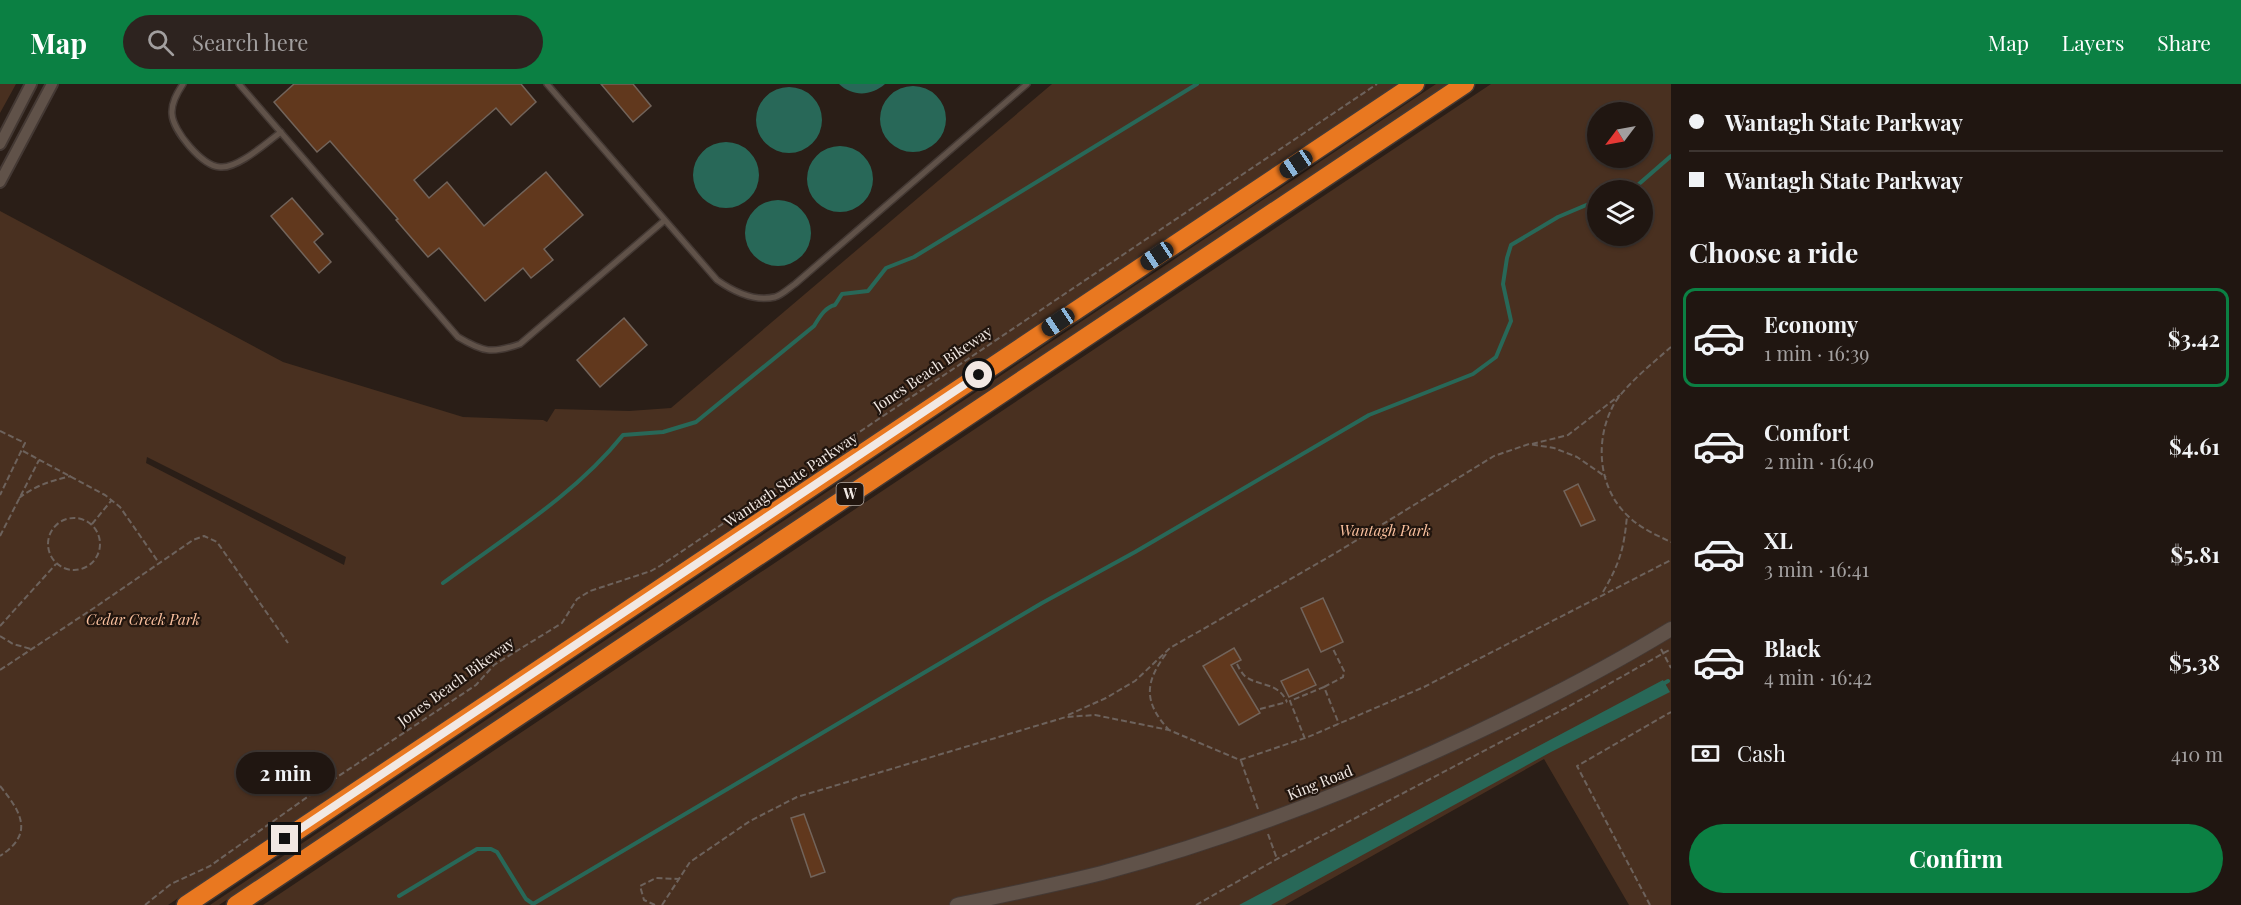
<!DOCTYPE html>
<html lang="en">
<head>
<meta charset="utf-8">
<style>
	:root { --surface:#201611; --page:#2d231f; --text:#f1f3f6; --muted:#a29f9f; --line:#3d3531; --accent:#0b8043 }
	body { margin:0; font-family:"Playfair Display",serif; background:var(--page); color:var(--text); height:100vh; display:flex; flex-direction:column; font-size:22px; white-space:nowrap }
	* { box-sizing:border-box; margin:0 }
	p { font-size:20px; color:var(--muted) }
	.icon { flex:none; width:33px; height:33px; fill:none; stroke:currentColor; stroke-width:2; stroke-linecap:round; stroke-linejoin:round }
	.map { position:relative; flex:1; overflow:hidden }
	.drawer { display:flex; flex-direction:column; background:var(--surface); width:570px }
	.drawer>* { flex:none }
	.hud { display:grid; align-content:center; height:132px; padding:0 18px; background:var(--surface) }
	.needle { width:39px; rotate:238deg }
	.buttons { position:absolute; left:1587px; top:18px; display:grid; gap:12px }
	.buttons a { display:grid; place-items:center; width:66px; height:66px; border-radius:50%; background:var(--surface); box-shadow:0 2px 4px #0004,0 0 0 2px var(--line); font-size:30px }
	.end { position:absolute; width:27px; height:27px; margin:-14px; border:8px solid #f1e8e3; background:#111; box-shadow:0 0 0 3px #111 }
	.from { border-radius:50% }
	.bubble { position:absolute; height:42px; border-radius:21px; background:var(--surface); box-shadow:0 2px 4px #0004,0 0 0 2px var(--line); font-size:20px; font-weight:700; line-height:42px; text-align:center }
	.car { position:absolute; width:18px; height:36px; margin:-18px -9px; border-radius:8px; box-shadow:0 0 4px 2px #0007; background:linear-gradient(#222 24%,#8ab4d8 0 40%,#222 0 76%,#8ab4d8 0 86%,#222 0) }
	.hud b { display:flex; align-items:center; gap:21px; height:57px; font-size:22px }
	.hud b+b { border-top:2px solid var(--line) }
	.hud i { width:15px; height:15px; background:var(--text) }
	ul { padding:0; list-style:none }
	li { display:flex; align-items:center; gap:18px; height:99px; margin:0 12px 9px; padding:0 6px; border:3px solid transparent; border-radius:12px }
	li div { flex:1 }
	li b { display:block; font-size:22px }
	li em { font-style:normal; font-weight:700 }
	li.on { border-color:var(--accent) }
	li>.icon { width:54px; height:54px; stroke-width:1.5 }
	h2 { padding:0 18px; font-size:27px; line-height:72px }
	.pay { display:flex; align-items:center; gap:15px; height:66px; padding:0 18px; font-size:22px }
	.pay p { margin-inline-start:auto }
	.primary-button { display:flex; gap:12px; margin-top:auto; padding:12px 18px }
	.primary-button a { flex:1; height:69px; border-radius:36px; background:var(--accent); color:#fff; font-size:24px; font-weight:700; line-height:69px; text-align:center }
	header { display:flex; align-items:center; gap:36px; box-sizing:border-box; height:84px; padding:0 30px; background:var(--accent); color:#fff }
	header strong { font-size:28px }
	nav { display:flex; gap:33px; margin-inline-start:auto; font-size:21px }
	.search { width:420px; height:54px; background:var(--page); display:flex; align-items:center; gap:15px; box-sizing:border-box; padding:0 21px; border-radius:33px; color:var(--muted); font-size:22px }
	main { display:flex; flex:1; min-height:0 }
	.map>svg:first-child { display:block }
	.green { fill:#493020; fill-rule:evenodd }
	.water { fill:#286858 }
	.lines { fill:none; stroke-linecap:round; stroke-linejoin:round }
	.stream { stroke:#286858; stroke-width:4 }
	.building { fill:#61381d; stroke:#72645b; stroke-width:1.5 }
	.service-casing { stroke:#443934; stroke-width:8 }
	.minor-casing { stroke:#443934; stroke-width:14 }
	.tertiary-casing { stroke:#443934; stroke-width:16 }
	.motorway-casing { stroke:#443934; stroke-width:21 }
	.path { stroke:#6d625c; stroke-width:2; stroke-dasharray:6 3; stroke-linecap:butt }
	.service { stroke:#605249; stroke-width:5 }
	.minor { stroke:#605249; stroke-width:10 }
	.tertiary { stroke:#605249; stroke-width:14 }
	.motorway { stroke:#e97820; stroke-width:18 }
	.route { stroke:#f1e8e3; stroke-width:8 }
	.labels { text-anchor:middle; stroke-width:4.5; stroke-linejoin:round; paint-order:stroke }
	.shield { fill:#21150e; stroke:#b3a9a3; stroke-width:1.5 }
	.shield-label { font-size:14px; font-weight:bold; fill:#f1e8e3 }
	.street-label { font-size:15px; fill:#f1e8e3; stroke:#21150e }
	.park-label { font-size:15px; font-style:italic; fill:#fbc19f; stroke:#21150e }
</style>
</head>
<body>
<header>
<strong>Map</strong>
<div class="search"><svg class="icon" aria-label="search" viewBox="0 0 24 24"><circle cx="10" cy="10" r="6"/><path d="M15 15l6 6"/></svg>Search here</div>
<nav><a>Map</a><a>Layers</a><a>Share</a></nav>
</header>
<main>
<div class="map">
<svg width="1671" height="821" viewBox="0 0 1671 821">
	<rect width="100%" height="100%" fill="#2a1e17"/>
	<path class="green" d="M0,0H16L0,29Z
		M1052,0H1397L168,821H0V127L283,278L463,333L543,336L547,338L555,325L629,327L671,324ZM147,373L346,473L344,481L146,379Z
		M1436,0H1450L219,821H210Z
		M1491,0H1671V821H1629L1544,675L1285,821H263ZM1598,28H1642V74H1598ZM1598,106H1642V152H1598Z"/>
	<path class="water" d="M839,0H885C871,12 853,13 839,0Z
		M880 35a33 33 0 1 1 66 0a33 33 0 1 1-66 0Z
		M756 36a33 33 0 1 1 66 0a33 33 0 1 1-66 0Z
		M693 91a33 33 0 1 1 66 0a33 33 0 1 1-66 0Z
		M807 95a33 33 0 1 1 66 0a33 33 0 1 1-66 0Z
		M745 149a33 33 0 1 1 66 0a33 33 0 1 1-66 0Z
		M1663,596L1670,608L1551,668L1271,821H1239Z"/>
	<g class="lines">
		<path class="stream" d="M1632,106L1671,72
			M443,499C505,453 575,411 623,351L663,348L696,338L814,242C819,234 825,223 835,221L842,210L868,207L886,184L914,173L1197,0
			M1661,601L1668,597
			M399,812L477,765H491L497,768L526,815L533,820L1042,519L1135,468L1369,331L1473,290L1496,273L1511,237L1503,200L1507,174L1511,161L1558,133L1591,119L1598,120"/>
	</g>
	<path class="building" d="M294,0H521L536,18L511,41L496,24L414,96L429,114L447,98L484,142L546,88L583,131L544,165L553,176L531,194L523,184L485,217L439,164L428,173L396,136L398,135L330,57L317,68L274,18Z
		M601,0H633L651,22L633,38Z
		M292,114L323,150L314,158L331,178L319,189L271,132Z
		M624,234L647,261L600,303L577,276Z
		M1578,400L1595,436L1581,442L1564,407Z
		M1323,514L1343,558L1321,568L1301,524Z
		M1234,564L1241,576L1231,581L1260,629L1239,641L1203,582Z
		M1308,585L1316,601L1289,613L1281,597Z
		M804,730L825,788L811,793L791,734Z"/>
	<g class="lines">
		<defs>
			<path id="service" d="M183,0C177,9 171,19 172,30C173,47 202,82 220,83C238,85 267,58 281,48
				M239,0L458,253C483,268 492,270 520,260L665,136
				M547,0L717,196C734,208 754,218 775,213C782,211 789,204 795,200L1027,0"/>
			<path id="minor" d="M0,60L31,0
				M0,98L52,0"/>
			<path id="tertiary" d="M957,821C1005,811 1054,801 1102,789C1230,755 1352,707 1471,651C1539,619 1607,584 1671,545"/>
			<path id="motorway" d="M186,821L1415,0
				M236,821L1465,0"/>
		</defs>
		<use href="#service" class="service-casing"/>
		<use href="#minor" class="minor-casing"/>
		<use href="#tertiary" class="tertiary-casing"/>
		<use href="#motorway" class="motorway-casing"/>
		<path class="path" d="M1671,263C1654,278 1619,306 1611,326C1595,360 1599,405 1628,432C1640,444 1656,451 1671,458
			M0,347L25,359L0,411
			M1532,360L1568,351L1620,311
			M23,367L105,411L120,423L159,479
			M19,414C36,401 51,397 71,392
			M48 460a26 26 0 1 1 52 0a26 26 0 1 1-52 0Z
			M92,440L111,417
			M0,452L39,376
			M1603,508C1620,479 1624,464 1627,432
			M0,542L56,480
			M0,552L13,560L31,565
			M1661,565L1671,584
			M1166,570C1144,599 1144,619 1169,646
			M1237,580C1239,584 1242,590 1246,593C1261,603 1278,598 1287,618
			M0,586L94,524L193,456L204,452L217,458L288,559
			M1324,603L1343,593L1344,587L1333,565
			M1260,625L1287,618
			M1068,631L1106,614L1135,597L1170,564L1334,470L1494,372L1529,360L1554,364L1577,373L1606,393
			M1305,655L1290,617L1324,603L1339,640
			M1241,677L1258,725
			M0,702C22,729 34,750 0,772
			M1268,750L1277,775
			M145,821L171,800L210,782L313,709L476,601L494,581L562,539L577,515L590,507L651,487L660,482L1377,0
			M655,821L644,816L640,802L656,794L679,795
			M662,821L690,778L750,737L797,713L1066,633L1095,631L1169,646L1240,676L1308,653L1424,603L1671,476
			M1196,821L1277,775L1566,624L1671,565
			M1650,821L1577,682L1671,628"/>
		<use href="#service" class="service"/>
		<use href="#minor" class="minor"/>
		<use href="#tertiary" class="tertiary"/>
		<use href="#motorway" class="motorway"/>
	</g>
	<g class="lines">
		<path class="route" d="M285,755L979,291"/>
	</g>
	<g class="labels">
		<rect class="shield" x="836.5" y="399" width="27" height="22" rx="4.5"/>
		<g class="shield-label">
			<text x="850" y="415">W</text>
		</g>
		<g class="street-label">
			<text transform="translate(933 285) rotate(-34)" y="5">Jones Beach Bikeway</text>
			<text transform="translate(791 396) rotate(-34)" y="5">Wantagh State Parkway</text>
			<text transform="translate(456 598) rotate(-36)" y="5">Jones Beach Bikeway</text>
			<text transform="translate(1320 699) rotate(-22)" y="5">King Road</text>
		</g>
		<g class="park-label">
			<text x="1385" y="452">Wantagh Park</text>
			<text x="143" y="541">Cedar Creek Park</text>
		</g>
	</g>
</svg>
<div class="buttons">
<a><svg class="needle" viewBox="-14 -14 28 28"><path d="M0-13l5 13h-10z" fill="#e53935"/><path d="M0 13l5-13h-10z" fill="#a29f9f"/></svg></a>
<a><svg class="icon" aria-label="layers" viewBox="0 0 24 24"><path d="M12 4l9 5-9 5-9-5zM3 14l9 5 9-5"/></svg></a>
</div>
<i class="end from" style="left:979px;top:291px"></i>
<i class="end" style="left:285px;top:755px"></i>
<div class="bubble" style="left:236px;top:668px;width:99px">2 min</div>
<i class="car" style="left:1296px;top:80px;rotate:236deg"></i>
<i class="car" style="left:1157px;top:172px;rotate:236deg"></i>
<i class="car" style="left:1058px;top:238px;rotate:236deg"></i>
</div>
<section class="drawer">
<div class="hud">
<b><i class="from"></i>Wantagh State Parkway</b>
<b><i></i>Wantagh State Parkway</b>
</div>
<h2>Choose a ride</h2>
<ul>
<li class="on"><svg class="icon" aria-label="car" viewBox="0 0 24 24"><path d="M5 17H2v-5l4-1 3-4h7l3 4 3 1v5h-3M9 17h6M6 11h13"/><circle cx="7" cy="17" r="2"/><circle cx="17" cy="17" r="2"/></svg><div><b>Economy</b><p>1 min · 16:39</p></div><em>$3.42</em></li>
<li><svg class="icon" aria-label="car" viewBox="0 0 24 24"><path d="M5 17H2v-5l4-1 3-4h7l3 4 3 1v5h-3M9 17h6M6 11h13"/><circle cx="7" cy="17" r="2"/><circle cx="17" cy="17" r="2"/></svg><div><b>Comfort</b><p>2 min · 16:40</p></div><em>$4.61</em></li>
<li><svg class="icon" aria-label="car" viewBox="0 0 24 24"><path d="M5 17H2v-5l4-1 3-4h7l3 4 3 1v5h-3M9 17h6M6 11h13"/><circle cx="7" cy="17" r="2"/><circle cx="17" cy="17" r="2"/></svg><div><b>XL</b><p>3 min · 16:41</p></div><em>$5.81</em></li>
<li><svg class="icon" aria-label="car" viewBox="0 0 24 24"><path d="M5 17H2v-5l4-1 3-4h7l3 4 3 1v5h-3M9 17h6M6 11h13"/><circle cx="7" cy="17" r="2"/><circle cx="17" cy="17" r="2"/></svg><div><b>Black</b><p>4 min · 16:42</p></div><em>$5.38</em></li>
</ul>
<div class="pay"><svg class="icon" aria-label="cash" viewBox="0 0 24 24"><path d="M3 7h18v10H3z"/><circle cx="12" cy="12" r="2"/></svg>Cash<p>410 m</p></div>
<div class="primary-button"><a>Confirm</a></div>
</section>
</main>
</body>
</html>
